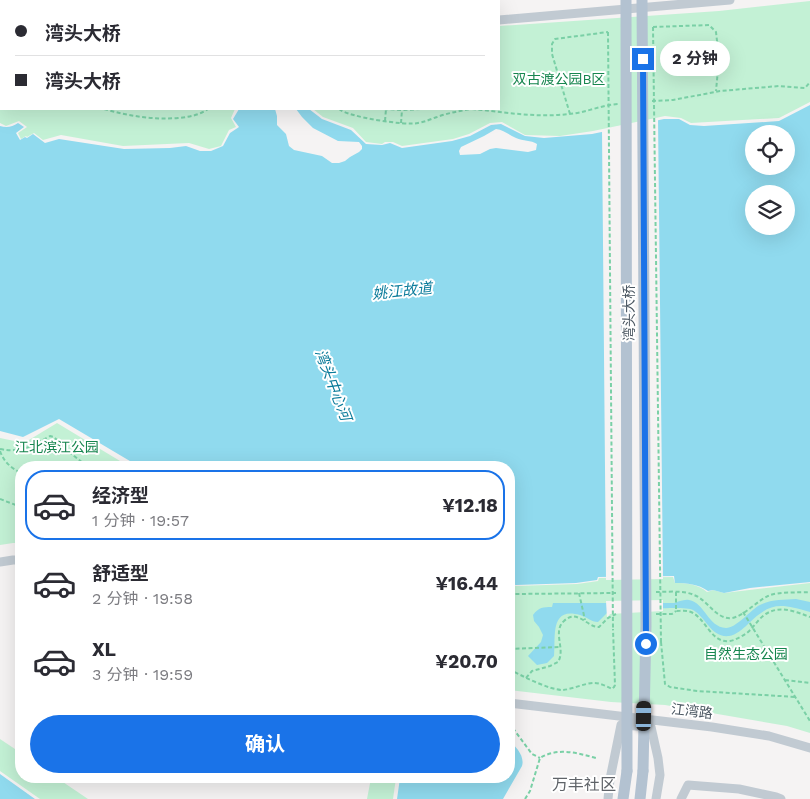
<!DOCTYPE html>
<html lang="zh">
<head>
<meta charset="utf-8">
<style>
	:root { --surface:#fff; --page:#f7f7f7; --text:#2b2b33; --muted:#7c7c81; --line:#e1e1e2; --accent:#1a73e8 }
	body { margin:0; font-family:"Work Sans","Noto Sans SC",sans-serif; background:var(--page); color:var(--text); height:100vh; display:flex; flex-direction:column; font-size:19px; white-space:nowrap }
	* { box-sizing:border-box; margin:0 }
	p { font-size:16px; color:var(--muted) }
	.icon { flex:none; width:28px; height:28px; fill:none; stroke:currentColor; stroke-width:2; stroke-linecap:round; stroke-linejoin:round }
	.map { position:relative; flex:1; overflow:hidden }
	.panel { position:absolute; left:15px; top:461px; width:500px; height:322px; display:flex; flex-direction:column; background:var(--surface); border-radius:20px; box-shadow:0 5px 20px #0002 }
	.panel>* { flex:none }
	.guide { position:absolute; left:0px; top:0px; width:500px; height:110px; box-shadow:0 5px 20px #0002; display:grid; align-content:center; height:110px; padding:0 15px; background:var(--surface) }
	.fabs { position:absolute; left:745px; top:125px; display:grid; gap:10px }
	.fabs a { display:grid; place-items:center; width:50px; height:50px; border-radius:50%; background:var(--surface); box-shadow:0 5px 20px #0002; font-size:25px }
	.end { position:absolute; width:22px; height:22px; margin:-11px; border:6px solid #1a73e8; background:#fff; box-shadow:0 0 0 2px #fff }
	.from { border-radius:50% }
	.bubble { position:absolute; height:35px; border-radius:18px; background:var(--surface); box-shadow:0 5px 20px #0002; font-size:16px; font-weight:700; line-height:35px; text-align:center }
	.car { position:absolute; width:15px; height:30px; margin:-15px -8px; border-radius:6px; box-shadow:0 0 4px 1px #0007; background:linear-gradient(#222 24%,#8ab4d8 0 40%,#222 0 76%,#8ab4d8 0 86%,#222 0) }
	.guide b { display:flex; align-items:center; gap:18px; height:48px; font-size:19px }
	.guide b+b { border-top:1px solid var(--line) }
	.guide i { width:12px; height:12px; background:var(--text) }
	ul { padding:9px 0 0; list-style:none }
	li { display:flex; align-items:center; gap:15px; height:70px; margin:0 10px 8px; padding:0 5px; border:2px solid transparent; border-radius:20px }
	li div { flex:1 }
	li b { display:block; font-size:19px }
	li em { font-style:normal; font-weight:700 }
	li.current { border-color:var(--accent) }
	li>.icon { width:45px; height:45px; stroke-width:1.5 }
	.action { display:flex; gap:10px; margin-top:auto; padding:10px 15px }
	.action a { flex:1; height:58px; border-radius:30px; background:var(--accent); color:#fff; font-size:20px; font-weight:700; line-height:58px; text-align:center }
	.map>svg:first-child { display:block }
	.green { fill:#c3f1d5 }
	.water { fill:#90daee; fill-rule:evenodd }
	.pier { fill:#f5f3f3 }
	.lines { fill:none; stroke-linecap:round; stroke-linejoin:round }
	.path { stroke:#7ad0a6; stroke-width:2; stroke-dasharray:4 2.5; stroke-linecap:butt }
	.minor { stroke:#c1cad2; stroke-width:9 }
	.major { stroke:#b3c2d1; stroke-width:11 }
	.path-bridge { stroke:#7ad0a6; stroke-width:2; stroke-dasharray:4 2.5; stroke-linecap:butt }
	.major-bridge { stroke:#b3c2d1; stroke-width:11 }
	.route { stroke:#1a73e8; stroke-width:6 }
	.labels { text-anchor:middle; stroke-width:4; stroke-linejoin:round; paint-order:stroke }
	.park-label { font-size:14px; fill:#17864f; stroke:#fff }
	.street-label { font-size:14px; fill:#4a5661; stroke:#fff }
	.water-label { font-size:15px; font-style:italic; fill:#0c7c9b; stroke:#fff }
	.quarter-label { font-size:16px; fill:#5f6368; stroke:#fff }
</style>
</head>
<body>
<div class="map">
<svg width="810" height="799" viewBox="0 0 810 799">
	<rect width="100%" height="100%" fill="#f5f3f3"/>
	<path class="green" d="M0,0H247L250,1H1V109H235L231,118L236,127L229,130L221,146L209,149L189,143L123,146L61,135L43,140L34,133L27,137L26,136L21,139L18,133L27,127L19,121L6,126L0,123Z
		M810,1V102L779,118L691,123L681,118L665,116L593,131L560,136L525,135L502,122L490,123L469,134L453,139L402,146L393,142H385L382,144L366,142L353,128L323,117L313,109H499V26L719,11Z
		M57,423L130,467L21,468V543H13L0,545V438L24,443Z
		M673,577L675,583C686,583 698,584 707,592L713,590L724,593L810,583V733L787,726L665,705L611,702L509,690V585L516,586L577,584L598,581L599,578Z
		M0,739L21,753V778H57L88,799H40L0,771Z
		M371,778H396L393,799H367Z"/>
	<path class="water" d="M810,105V582L750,588L724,593L713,590L708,591C698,584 687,583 675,583L674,576L598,577L597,580L576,583L516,585L509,584V468L140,467L59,419L23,437L0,431V126C7,128 12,127 18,123L24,127L16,133L20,140L25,137L27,138L33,134L45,143L59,139L124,149L170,148L186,146L200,151H211L223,146L230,133L239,127L233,119L239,109H275L277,116V125L286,134L289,146L294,150L322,156L332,163H339L345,161L350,157L359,152L362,149V146L359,142L338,141L313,128L302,117L296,109H309L322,119L351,130L366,144L382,145L390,143L402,148L452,141L470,136L491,125L501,124L525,136L544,138L592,134L664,119H679L690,125L704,126L779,121ZM496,129C504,130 509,135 516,138C523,141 531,140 537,144L536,150L528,152L496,148L490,149L480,154L460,155L459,151L461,147L484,136ZM754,134H786V166H754ZM754,194H786V226H754Z
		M796,599L810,602V612C781,604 771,601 748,624C743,629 736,635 729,636C711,638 706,617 693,610C684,605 623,611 609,611L598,622C591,622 587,617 580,615C549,606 556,638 554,656L547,663L537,665L528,656L541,642L543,635L539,627L534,621L533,615C539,607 543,607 552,607L553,603H674C678,602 684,599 689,600C705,603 708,627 726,628C736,628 749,612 758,606C770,599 783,600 796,599Z
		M509,740C516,747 525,756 522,766L503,799H397L400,778H509Z
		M0,774L35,799H0Z"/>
	<path class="pier" d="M658,118L663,579L606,580L602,130Z
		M663,600V611L610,614L607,618L606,601Z"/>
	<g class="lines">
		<path class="path" d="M653,27L709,25L716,32L719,58L716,91
			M0,49L1,50
			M652,101L673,100L720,91L779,86L805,88L810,82
			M104,109C129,116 153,120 178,118C189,117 200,115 208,109
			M339,109C348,117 406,126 418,123C425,122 431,119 437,117C448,113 459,111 471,109
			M384,109L403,110L422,109
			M472,109C504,112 536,118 569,114C585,113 601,105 618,104
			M570,114L552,54V44L555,39L608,32
			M385,121L386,109
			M401,123L402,110
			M0,449C21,453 32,446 50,436L54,437L68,451L89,468
			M0,451C4,462 11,468 21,473
			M0,499L21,507
			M656,592C668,592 683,590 694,595C708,600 716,620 732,618C744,616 757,601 768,596C779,591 798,593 810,592
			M676,592V611C681,611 686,610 691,612C706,618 711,644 730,641C736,640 742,636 747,633C753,628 757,621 763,616C778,604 794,611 810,617
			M579,593L585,620
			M509,595L515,594L616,593
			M743,612L810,721
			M656,614H672L676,611
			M661,642L665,684L670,687L697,691L796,697
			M509,649L561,647
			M509,669C522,676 549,690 563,690C573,689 585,683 594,683C600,683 606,686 612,689L614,687L615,685L613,629
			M526,678L532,671L550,666L558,662C566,649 552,632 564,621C577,608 588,628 599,627L608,618L616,614
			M785,680L810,683
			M509,723L532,754L540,758
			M525,799L530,791L540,758C558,747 577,753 596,758"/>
		<path class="minor" d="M77,0L81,1
			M278,0L285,1
			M154,1L157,0
			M398,1V0
			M499,20L730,0
			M0,562L13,560H21
			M509,703L712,727L769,736L810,748
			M608,799L610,779L621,725L651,727L658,758L660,775L656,799
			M681,799L688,785L739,789L776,797L781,799"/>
		<path class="major" d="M623,799L627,771
			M640,799L643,771"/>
		<path class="path-bridge" d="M653,27L661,642
			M608,32L613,629"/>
		<path class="major-bridge" d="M626,0L627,771
			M642,0L646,625L643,771"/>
	</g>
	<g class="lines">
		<path class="route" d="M643,59L646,644"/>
	</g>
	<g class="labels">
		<g class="park-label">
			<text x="559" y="84">双古渡公园B区</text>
			<text x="57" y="452">江北滨江公园</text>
			<text x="746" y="659">自然生态公园</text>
		</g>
		<g class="street-label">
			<text transform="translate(629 313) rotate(-90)" y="5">湾头大桥</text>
			<text transform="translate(692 711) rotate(7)" y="5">江湾路</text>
		</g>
		<g class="water-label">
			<text transform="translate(402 291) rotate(-6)" y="5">姚江故道</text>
			<text transform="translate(333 385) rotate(69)" y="5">湾头中心河</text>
		</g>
		<g class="quarter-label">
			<text x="584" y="790">万丰社区</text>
		</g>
	</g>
</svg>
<div class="fabs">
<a><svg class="icon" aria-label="locate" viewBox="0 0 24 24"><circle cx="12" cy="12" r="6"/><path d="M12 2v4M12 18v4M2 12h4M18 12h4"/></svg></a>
<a><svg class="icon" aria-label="layers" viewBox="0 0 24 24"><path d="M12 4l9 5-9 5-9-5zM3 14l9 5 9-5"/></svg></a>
</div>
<i class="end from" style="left:646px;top:644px"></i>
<i class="end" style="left:643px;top:59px"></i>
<div class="bubble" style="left:660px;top:41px;width:70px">2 分钟</div>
<i class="car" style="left:644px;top:716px;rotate:1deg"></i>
<div class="guide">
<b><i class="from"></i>湾头大桥</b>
<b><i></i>湾头大桥</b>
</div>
<section class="panel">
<ul>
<li class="current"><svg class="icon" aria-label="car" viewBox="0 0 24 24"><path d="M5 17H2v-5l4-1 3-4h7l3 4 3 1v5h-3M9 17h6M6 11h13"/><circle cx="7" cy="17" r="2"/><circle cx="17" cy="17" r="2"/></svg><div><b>经济型</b><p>1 分钟 · 19:57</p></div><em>¥12.18</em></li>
<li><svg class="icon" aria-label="car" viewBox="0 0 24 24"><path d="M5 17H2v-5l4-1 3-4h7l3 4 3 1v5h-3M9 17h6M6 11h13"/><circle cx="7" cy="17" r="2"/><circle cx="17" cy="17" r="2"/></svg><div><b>舒适型</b><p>2 分钟 · 19:58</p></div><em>¥16.44</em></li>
<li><svg class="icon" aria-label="car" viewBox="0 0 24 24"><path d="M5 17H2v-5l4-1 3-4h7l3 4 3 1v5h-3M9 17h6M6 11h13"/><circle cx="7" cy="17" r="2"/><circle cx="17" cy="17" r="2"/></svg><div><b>XL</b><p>3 分钟 · 19:59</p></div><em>¥20.70</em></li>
</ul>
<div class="action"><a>确认</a></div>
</section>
</div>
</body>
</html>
